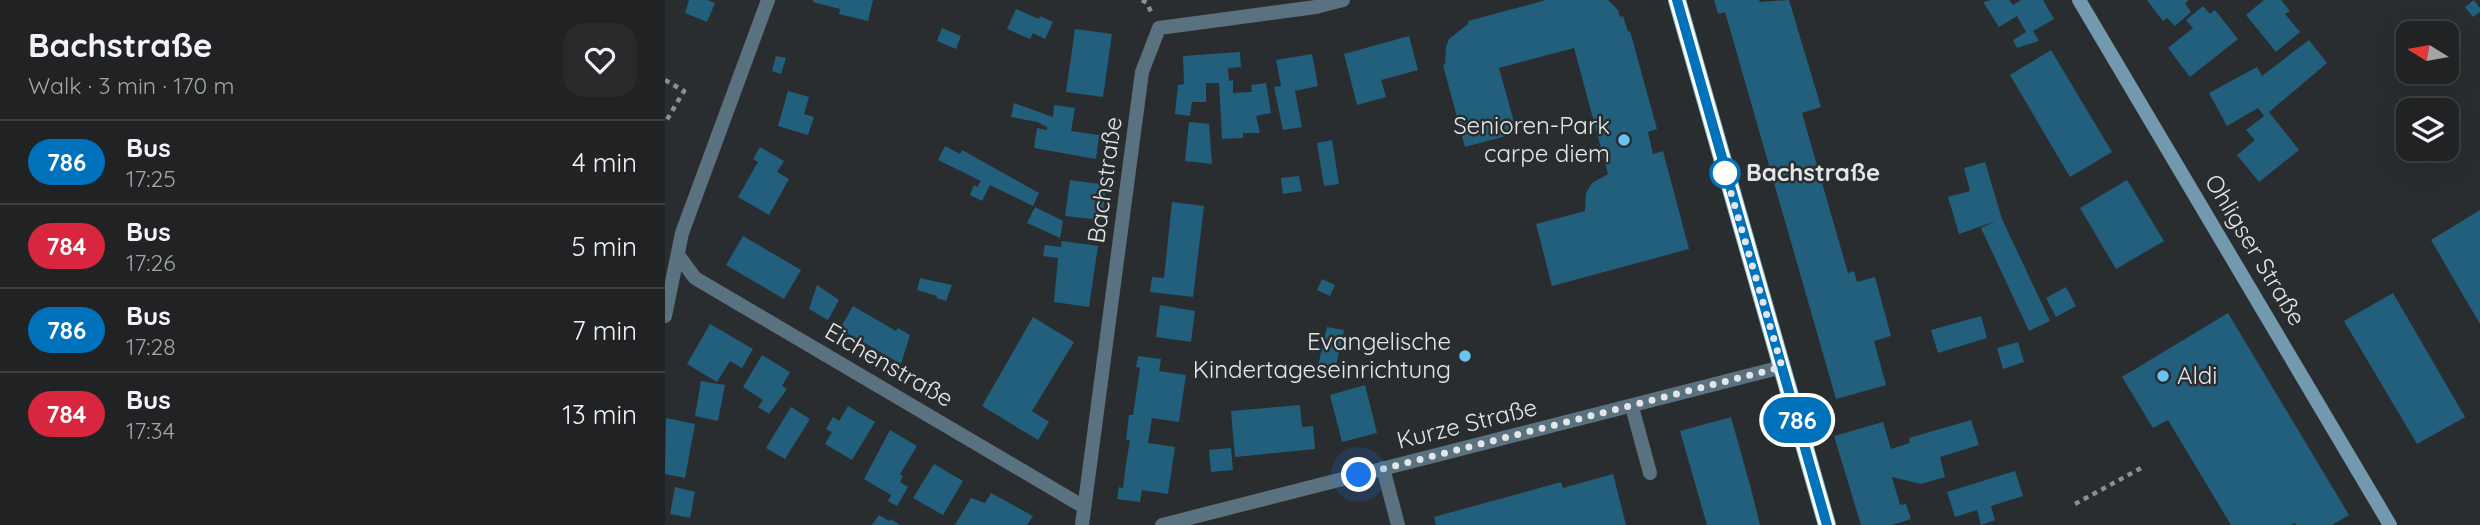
<!DOCTYPE html>
<meta charset="utf-8">
<style>
:root{--surface:#202223;--page:#282a2b;--text:#f1f3f6;--muted:#a2a4a6;--line:#3d3f41}
body{margin:0;font-family:Quicksand,sans-serif;background:var(--page);color:var(--text);height:100vh;display:flex;flex-direction:column;font-size:26px;white-space:nowrap}
*{box-sizing:border-box;margin:0}
p{font-size:23px;color:var(--muted)}
.icon{flex:none;width:38px;height:38px;fill:none;stroke:currentColor;stroke-width:2;stroke-linecap:round;stroke-linejoin:round}
.map{position:relative;flex:1;overflow:hidden}
.drawer{display:flex;flex-direction:column;background:var(--surface);width:665px}
.drawer>*{flex:none}
.badge{padding:0 14px;border-radius:23px;font-size:24px;line-height:46px}
.needle{width:46px;rotate:281deg}
.controls{position:absolute;left:1731px;top:21px;display:grid;gap:14px}
.controls a{display:grid;place-items:center;width:63px;height:63px;border-radius:14px;background:var(--surface);box-shadow:0 7px 28px #0002,0 0 0 2px var(--line);font-size:35px}
.you{position:absolute;width:35px;height:35px;margin:-18px;border:5px solid #fff;border-radius:50%;background:#1a73e8;box-shadow:0 0 0 10px #1a73e833}
.map>.badge{position:absolute;translate:-50% -50%;box-shadow:0 0 0 4px #fff}
.round{display:grid;place-items:center;flex:none;width:74px;height:74px;border-radius:21px;background:var(--page)}
.head{display:flex;align-items:center;justify-content:space-between;height:119px;padding:0 28px}
h1{font-size:33px;font-weight:700;line-height:52px}
ul{padding:0;list-style:none}
li{display:flex;align-items:center;gap:21px;height:84px;padding:0 28px;border-top:2px solid var(--line)}
li div{flex:1}
li b{display:block;font-size:26px}
li em{font-style:normal}
li .badge{min-width:77px;font-weight:700;text-align:center}
main{display:flex;flex:1;min-height:0}
.map>svg:first-child{display:block}
.building{fill:#215f7c}
.lines{fill:none;stroke-linecap:round;stroke-linejoin:round}
.path{stroke:#8c8e90;stroke-width:4.5;stroke-dasharray:5 5;stroke-linecap:butt}
.lane{stroke:#5a727f;stroke-width:14}
.street{stroke:#5a727f;stroke-width:14}
.secondary{stroke:#7299ad;stroke-width:14}
.primary{stroke:#84b6d1;stroke-width:18}
.line-casing{stroke:#fff;stroke-width:16}
.line{stroke:#0072bc;stroke-width:10}
.walk{stroke:#e3e5e6;stroke-width:7;stroke-dasharray:0 12.6}
.poi-dot{fill:#69c4f1;stroke:#2a2d2f;stroke-width:2.5}
.stop-dot{fill:#fff;stroke:#0072bc;stroke-width:3.5}
.labels{text-anchor:middle;stroke-width:5;stroke-linejoin:round;paint-order:stroke}
.poi-label{font-size:24px;fill:#e3e5e6;stroke:#2a2d2f;text-anchor:end}
.stop-label{font-size:24px;font-weight:bold;fill:#e3e5e6;stroke:#2a2d2f;text-anchor:start}
.street-label{font-size:24px;fill:#e3e5e6;stroke:#2a2d2f}
</style>
<main>
<section class="drawer">
<div class="head"><div><h1>Bachstraße</h1><p>Walk · 3 min · 170 m</p></div><a class="round"><svg class="icon" aria-label="heart" viewBox="0 0 24 24"><path d="M12 20l-8-8c-3-5 5-10 8-4 3-6 11-1 8 4z"/></svg></a></div>
<ul>
<li><span class="badge" style="background:#0072bc;color:#fff">786</span><div><b>Bus</b><p>17:25</p></div><em>4 min</em></li>
<li><span class="badge" style="background:#d7263d;color:#fff">784</span><div><b>Bus</b><p>17:26</p></div><em>5 min</em></li>
<li><span class="badge" style="background:#0072bc;color:#fff">786</span><div><b>Bus</b><p>17:28</p></div><em>7 min</em></li>
<li><span class="badge" style="background:#d7263d;color:#fff">784</span><div><b>Bus</b><p>17:34</p></div><em>13 min</em></li>
</ul>
</section>
<div class="map">
<svg width="1815" height="525" viewBox="0 0 1815 525">
<rect width="100%" height="100%" fill="#2a2d2f"/>
<path class="building" d="M24,0H42L50,3L42,22L20,13Z
M148,0H208L203,21L174,14L175,9L148,2Z
M881,0H943L953,10L955,17L958,16L963,32L965,31L992,129L983,132L988,154L998,151L1024,249L887,286L871,224L920,211L921,193L927,183L943,174L909,48L834,68L852,133L800,147L778,65L780,64L781,47L784,39L803,24V21Z
M1049,0H1094L1095,2L1124,0L1156,107L1137,113L1183,273L1189,271L1192,282L1210,277L1226,336L1209,341L1221,385L1171,399L1060,12L1053,14Z
M1326,0H1344L1348,5L1356,0H1378L1389,19L1368,31L1374,41L1352,48L1348,40L1361,32L1352,16L1334,27L1318,2Z
M1482,0H1524L1520,3L1526,12L1510,26L1502,18L1498,21Z
M1599,0H1616L1625,11L1620,14L1635,32L1611,52L1581,15Z
M1809,0L1815,8V12L1808,17L1800,7Z
M1538,6L1545,14L1550,10L1573,39L1525,77L1503,48L1528,28L1521,20Z
M351,9L374,19L375,16L388,22L380,39L368,33L365,39L342,29Z
M277,28L296,36L291,49L272,41Z
M410,29L447,34L438,97L401,92Z
M744,36L753,70L716,80L721,97L692,105L679,54Z
M1644,40L1662,63L1604,112L1634,150L1594,182L1572,155L1590,140L1581,130L1599,116L1593,108L1562,126L1544,93L1592,67L1597,76Z
M1386,50L1447,152L1405,177L1345,75Z
M575,52L576,67L563,68L564,81L568,80V93L587,92L586,85L601,83L606,113L591,116L595,133H578V138L557,139L554,83H541V102H527L525,116L510,114L513,85L519,84L518,56Z
M647,54L653,86L630,91L637,127L618,130L609,87L616,86L611,60Z
M111,56L121,58L116,74L107,71Z
M123,91L144,97L139,114L149,117L143,135L113,126Z
M349,103L388,117L389,105L410,108L406,131L434,135L431,159L369,148L372,128L382,130V127L372,122L346,117Z
M524,122L544,124L547,164L520,161Z
M667,140L674,184L659,186L652,143Z
M280,146L295,154L297,150L374,193L368,206L325,185L317,201L305,195L309,185L312,187L316,181L273,160Z
M95,147L119,161L112,172L124,179L104,215L73,197L93,162L88,159Z
M1320,162L1337,219L1385,321L1364,331L1316,228L1331,221L1294,234L1283,197L1305,191L1299,168Z
M634,176L637,191L618,194L616,178Z
M405,180L441,185L437,220L400,216Z
M1462,180L1499,241L1451,269L1415,208Z
M507,202L539,206L528,297L485,292L487,277L499,278Z
M370,207L398,221L395,238L362,223Z
M1815,210V324L1766,240Z
M78,236L136,270L119,299L61,265Z
M397,241L433,246L424,307L389,302L393,258L378,256L380,245L396,247Z
M255,278L287,285L281,301L271,298L272,296L252,290Z
M657,279L670,285L665,296L652,290Z
M152,285L174,300L163,320L144,309Z
M1401,287L1411,306L1391,317L1381,298Z
M1728,293L1800,417L1752,444L1679,321Z
M495,305L530,311L526,342L491,337Z
M188,306L231,331L233,328L245,335L236,364L175,329Z
M1563,313L1684,515L1667,525H1631L1630,523L1626,525H1566L1503,420L1488,428L1457,377Z
M1316,316L1322,338L1273,353L1266,330Z
M368,317L409,342L367,411L384,422L373,440L317,406Z
M45,324L88,349L77,368L65,361L52,382L22,364Z
M662,327L679,330L670,370L653,366Z
M1353,342L1359,362L1338,369L1332,348Z
M97,355L125,372L117,386L122,389L104,414L93,407L98,400L78,387Z
M473,356L496,359L494,371L521,375L514,422L487,418L483,443L510,447L503,494L477,490L475,502L452,499L454,487L458,488L461,464L465,440H461L464,415H468L475,368L471,367Z
M36,381L60,385L53,421L30,416Z
M700,385L712,433L677,442L665,395Z
M635,405L637,427L648,426L650,449L570,457L566,411Z
M183,406L210,422L187,460L160,444L167,432L161,429L168,417L174,421Z
M126,407L145,419L120,459L101,448Z
M1066,417L1086,489L1095,525H1042L1015,431Z
M1,418L30,424L20,478L0,474Z
M1306,420L1314,445L1275,457L1280,477L1256,484L1227,477L1235,505L1241,504L1246,519L1227,525H1196L1169,436L1218,422L1226,449L1245,443L1244,438Z
M225,430L252,446L235,474L238,476L235,482L243,487L232,506L223,501L226,495L199,479Z
M566,448L568,470L546,472L544,450Z
M269,464L298,481L278,515L248,498Z
M1350,471L1358,496L1326,506L1330,520L1316,525L1312,510L1290,517L1282,492Z
M948,474L961,525H771L769,517L896,482L898,488Z
M10,487L30,492L25,518L5,514Z
M326,493L368,516L362,525H290L306,498L320,503Z
M214,515L224,521L225,519L235,525H207Z"/>
<g class="lines">
<path class="path" d="M477,0L482,3L486,12
M0,80L19,91L0,123
M1410,504L1478,467"/>
<path class="lane" d="M967,407L985,473"/>
<path class="street" d="M13,255L30,278L419,507
M0,316L17,233L103,0
M718,468L733,525
M417,525L477,72L494,28L651,7L678,0
M497,525L1117,367"/>
<path class="secondary" d="M1414,0L1725,525"/>
<path class="primary" d="M1012,0L1162,525"/>
</g>
<g class="lines">
<defs>
<path id="line" d="M1012,0L1162,525"/>
</defs>
<use href="#line" class="line-casing"/>
<use href="#line" class="line"/>
<path class="walk" d="M694,475L1117,367L1059,169L1060,173"/>
</g>
<g class="poi-dot">
<circle cx="959" cy="140" r="7"/>
<circle cx="800" cy="356" r="7"/>
<circle cx="1498" cy="376" r="7"/>
</g>
<circle class="stop-dot" cx="1060" cy="173" r="14"/>
<g class="labels">
<g class="poi-label">
<text x="945" y="134">Senioren-Park<tspan x="945" dy="28">carpe diem</tspan></text>
<text x="786" y="350">Evangelische<tspan x="786" dy="28">Kindertageseinrichtung</tspan></text>
<text x="1512" y="384" text-anchor="start">Aldi</text>
</g>
<g class="stop-label">
<text x="1081" y="181">Bachstraße</text>
</g>
<g class="street-label">
<text transform="translate(440 180) rotate(-82)" y="8">Bachstraße</text>
<text transform="translate(1590 250) rotate(59)" y="8">Ohligser Straße</text>
<text transform="translate(224 365) rotate(30)" y="8">Eichenstraße</text>
<text transform="translate(802 424) rotate(-14)" y="8">Kurze Straße</text>
</g>
</g>
</svg>
<div class="controls">
<a><svg class="needle" viewBox="-14 -14 28 28"><path d="M0-13l5 13h-10z" fill="#e53935"/><path d="M0 13l5-13h-10z" fill="#a2a4a6"/></svg></a>
<a><svg class="icon" aria-label="layers" viewBox="0 0 24 24"><path d="M12 4l9 5-9 5-9-5zM3 14l9 5 9-5"/></svg></a>
</div>
<div class="you" style="left:694px;top:475px"></div>
<b class="badge" style="left:1132px;top:420px;background:#0072bc;color:#fff">786</b>
</div>
</main>
